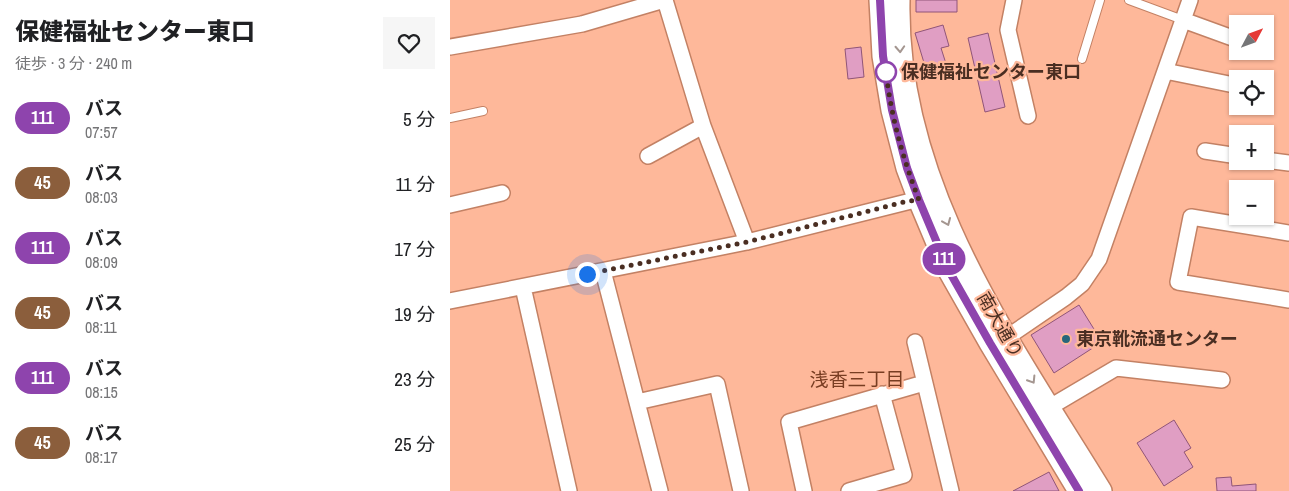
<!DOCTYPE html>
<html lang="ja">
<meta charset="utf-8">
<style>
:root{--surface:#fff;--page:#f6f6f6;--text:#202124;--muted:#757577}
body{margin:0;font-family:"Archivo Narrow","Noto Sans JP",sans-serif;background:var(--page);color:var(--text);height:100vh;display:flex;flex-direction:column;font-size:19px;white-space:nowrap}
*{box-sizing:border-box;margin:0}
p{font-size:16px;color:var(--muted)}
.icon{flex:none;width:28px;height:28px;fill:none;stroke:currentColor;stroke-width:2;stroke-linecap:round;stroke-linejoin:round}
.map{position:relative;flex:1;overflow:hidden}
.panel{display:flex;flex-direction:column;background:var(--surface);width:450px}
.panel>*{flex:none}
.badge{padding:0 10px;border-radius:16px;font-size:18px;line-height:32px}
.needle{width:32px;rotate:49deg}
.tools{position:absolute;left:779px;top:15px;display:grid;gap:10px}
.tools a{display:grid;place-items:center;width:45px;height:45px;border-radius:0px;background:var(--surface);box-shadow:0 1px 4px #0004;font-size:25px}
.you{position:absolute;width:25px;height:25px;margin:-12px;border:4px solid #fff;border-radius:50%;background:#1a73e8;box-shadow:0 0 0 8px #1a73e833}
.map>.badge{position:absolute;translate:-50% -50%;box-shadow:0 0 0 2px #fff}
.round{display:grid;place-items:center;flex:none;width:52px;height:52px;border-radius:0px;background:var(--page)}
.summary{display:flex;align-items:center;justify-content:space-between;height:85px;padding:0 15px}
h1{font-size:24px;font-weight:800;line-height:38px}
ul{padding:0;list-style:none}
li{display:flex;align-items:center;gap:15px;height:65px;padding:0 15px}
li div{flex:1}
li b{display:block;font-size:19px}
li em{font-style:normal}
li .badge{min-width:55px;font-weight:700;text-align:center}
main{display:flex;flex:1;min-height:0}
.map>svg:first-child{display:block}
.building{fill:#e09ec3;stroke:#905578}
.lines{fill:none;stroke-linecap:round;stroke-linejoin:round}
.lane-casing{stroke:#c38164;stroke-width:10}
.street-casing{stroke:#c38164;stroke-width:18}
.secondary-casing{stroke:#c38164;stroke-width:24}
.lane{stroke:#fff;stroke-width:8}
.street{stroke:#fff;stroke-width:15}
.secondary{stroke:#fff;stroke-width:21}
.oneway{stroke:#a49690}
.line-casing{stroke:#fff;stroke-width:11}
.line{stroke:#8e44ad;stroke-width:8}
.walk{stroke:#4a2e22;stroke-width:5;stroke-dasharray:0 9}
.stop-dot{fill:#fff;stroke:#8e44ad;stroke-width:2.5}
.poi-dot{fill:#27667b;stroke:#feb89a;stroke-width:2}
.labels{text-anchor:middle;stroke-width:4.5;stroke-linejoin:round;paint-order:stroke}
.stop-label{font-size:18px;font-weight:bold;fill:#4a2e22;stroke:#feb89a;text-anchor:start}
.street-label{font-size:18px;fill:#4a2e22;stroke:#feb89a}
.poi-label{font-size:18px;font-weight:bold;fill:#4a2e22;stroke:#feb89a;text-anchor:start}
.neighbourhood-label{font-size:19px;fill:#783d22;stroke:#feb89a}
</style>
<main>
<section class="panel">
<div class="summary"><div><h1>保健福祉センター東口</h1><p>徒歩 · 3 分 · 240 m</p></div><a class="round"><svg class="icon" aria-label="heart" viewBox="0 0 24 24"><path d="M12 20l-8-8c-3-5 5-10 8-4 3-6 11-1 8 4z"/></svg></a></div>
<ul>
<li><span class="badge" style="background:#8e44ad;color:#fff">111</span><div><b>バス</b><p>07:57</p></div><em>5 分</em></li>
<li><span class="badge" style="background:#8b5e3c;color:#fff">45</span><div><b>バス</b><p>08:03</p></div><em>11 分</em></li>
<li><span class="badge" style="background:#8e44ad;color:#fff">111</span><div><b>バス</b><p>08:09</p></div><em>17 分</em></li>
<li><span class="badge" style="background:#8b5e3c;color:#fff">45</span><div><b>バス</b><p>08:11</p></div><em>19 分</em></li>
<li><span class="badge" style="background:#8e44ad;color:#fff">111</span><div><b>バス</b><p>08:15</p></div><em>23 分</em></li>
<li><span class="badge" style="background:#8b5e3c;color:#fff">45</span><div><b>バス</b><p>08:17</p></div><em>25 分</em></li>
</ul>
</section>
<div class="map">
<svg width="839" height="491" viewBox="0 0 839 491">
<rect width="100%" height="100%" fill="#feb89a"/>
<path class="building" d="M466,0H507V12H466Z
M493,25L499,46L491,48L498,70L478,76L465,33Z
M538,33L555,107L535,112L518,38Z
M411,47L414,77L398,79L395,49Z
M629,305L652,342L604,373L581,335Z
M724,420L741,448L734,452L743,467L714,486L687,443Z
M599,472L609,491H563Z
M781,477L782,486L806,484V491H767L766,478Z"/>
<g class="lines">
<defs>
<path id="lane" d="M679,0L733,20
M632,59L650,0
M0,118L33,111"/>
<path id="street" d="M215,0L253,126L297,242
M564,0L558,30L578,116
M733,20L788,40
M0,47L132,24L214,0
M715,71L784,85
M755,151L788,156
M198,156L253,126
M815,160L839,163
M0,205L52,193
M839,233L741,217L728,282L839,300
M153,271L210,491
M73,287L119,491
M0,301L297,242L477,197
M548,340L556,338L616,297L632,284L649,259L740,0
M465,342L501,491
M187,402L267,384L291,491
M600,407L666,368L772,380
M354,491L339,422L474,383
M399,491L454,475L432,394"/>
<path id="secondary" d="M430,0L433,56L442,110L457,168L469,200L498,269L540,343L629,491
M449,0C445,185 559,341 651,491"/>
</defs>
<use href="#lane" class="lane-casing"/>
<use href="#street" class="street-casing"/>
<use href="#secondary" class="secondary-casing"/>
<use href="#lane" class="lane"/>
<use href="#street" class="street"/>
<use href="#secondary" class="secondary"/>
</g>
<defs><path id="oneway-chevron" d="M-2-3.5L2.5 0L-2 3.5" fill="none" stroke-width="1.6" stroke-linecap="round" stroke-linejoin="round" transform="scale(1.25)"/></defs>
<g class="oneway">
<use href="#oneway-chevron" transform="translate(450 49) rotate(87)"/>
<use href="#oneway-chevron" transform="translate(497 222) rotate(67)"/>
<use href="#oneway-chevron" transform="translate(582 380) rotate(58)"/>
</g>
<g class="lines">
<defs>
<path id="line" d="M430,0L433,56L442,110L457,168L469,200L498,269L540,343L629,491"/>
</defs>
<use href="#line" class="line-casing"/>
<use href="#line" class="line"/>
<path class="walk" d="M137,274L297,242L458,201L469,200C453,159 441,116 436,72"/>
</g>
<circle class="stop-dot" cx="436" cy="72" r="10"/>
<circle class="poi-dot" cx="616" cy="339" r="5"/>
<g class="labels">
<g class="stop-label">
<text x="451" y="78">保健福祉センター東口</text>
</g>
<g class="street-label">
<text transform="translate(550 325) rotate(60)" y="6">南大通り</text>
</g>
<g class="poi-label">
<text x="626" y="345">東京靴流通センター</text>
</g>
<g class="neighbourhood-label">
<text x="407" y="386">浅香三丁目</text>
</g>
</g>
</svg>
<div class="tools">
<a><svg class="needle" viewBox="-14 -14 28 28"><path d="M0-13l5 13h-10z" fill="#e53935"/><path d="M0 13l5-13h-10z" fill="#757577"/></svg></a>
<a><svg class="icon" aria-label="locate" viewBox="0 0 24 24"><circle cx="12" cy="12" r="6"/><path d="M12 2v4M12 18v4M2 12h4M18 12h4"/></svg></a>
<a>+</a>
<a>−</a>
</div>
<div class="you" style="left:137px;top:274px"></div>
<b class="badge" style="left:494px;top:259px;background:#8e44ad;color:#fff">111</b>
</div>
</main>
